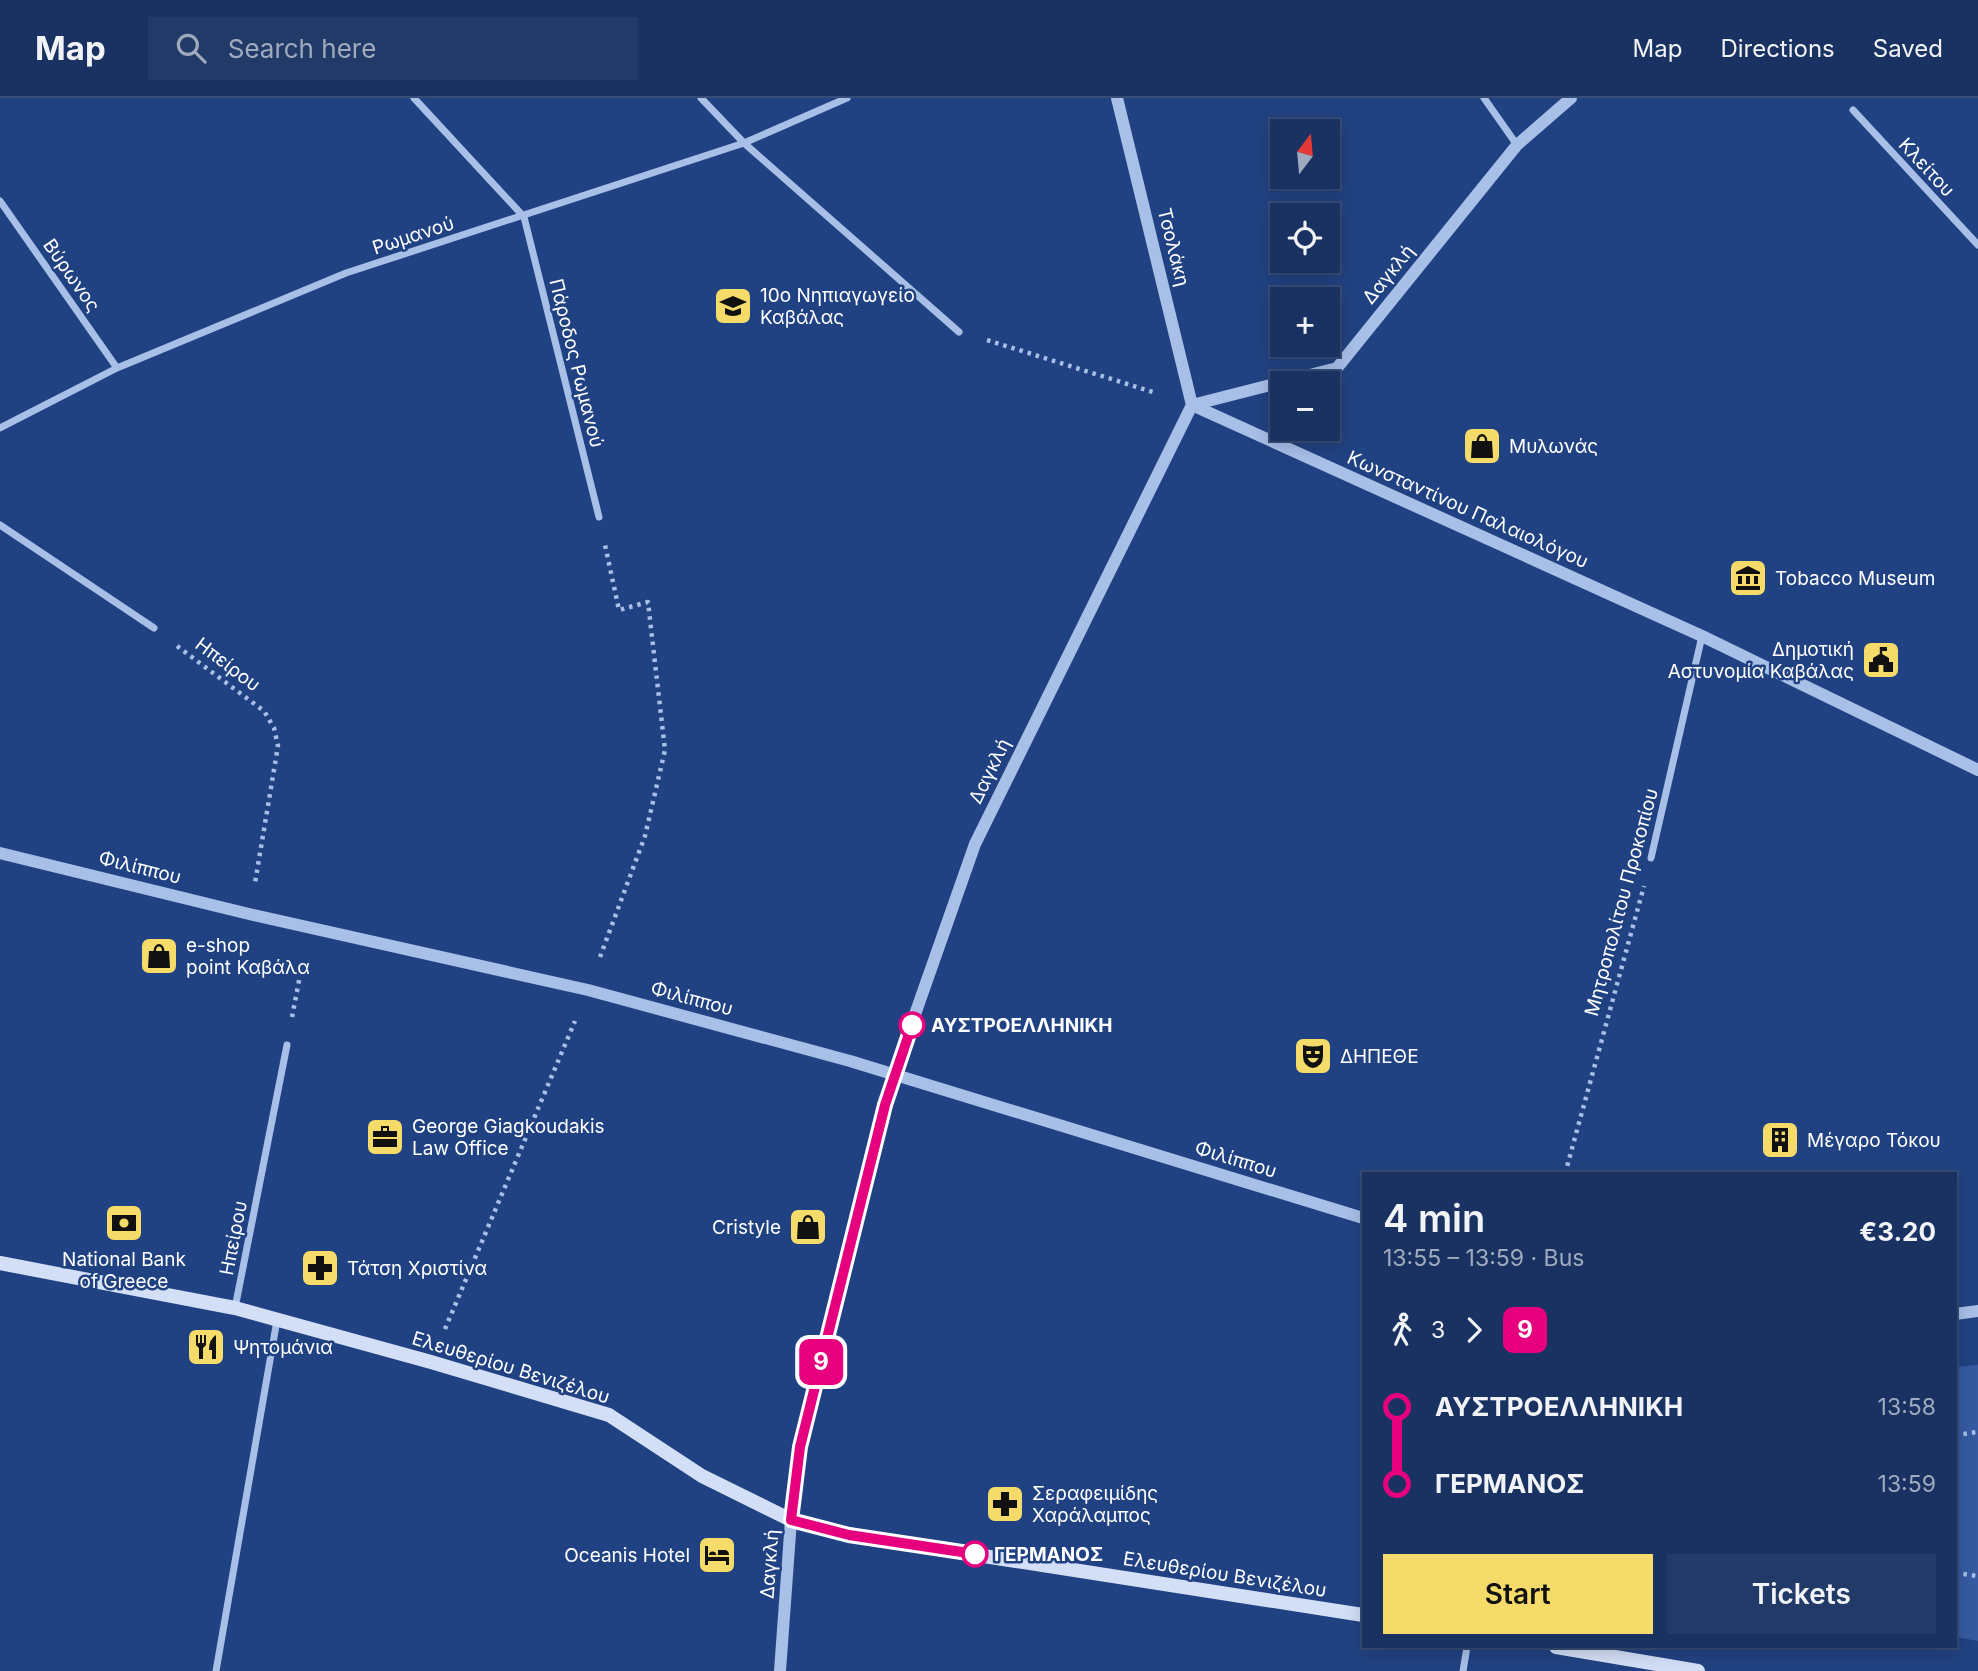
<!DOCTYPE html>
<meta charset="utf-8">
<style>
:root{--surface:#193262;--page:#223a68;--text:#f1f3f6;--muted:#9faabe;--line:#374d77;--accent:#f5db69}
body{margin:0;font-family:Inter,sans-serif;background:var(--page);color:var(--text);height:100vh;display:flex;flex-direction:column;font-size:26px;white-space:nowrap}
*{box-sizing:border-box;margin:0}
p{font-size:23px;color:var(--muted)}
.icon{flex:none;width:38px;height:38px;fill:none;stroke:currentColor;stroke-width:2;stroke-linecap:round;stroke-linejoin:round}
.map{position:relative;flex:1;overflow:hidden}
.side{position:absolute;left:1362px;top:1074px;width:595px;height:476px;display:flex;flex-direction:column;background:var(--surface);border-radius:0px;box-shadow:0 4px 18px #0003,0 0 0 2px var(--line)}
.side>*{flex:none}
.badge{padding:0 14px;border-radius:10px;font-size:24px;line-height:46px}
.needle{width:46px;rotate:16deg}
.fabs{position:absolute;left:1270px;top:21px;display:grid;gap:14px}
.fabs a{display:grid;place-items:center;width:70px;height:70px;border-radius:0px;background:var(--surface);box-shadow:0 4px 18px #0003,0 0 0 2px var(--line);font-size:35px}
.map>.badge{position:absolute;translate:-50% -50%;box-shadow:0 0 0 4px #fff}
.legs{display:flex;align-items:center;gap:10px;height:77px;padding:0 21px;font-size:23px}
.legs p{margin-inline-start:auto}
.head{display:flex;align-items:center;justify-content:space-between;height:119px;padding:0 21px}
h1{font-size:38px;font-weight:600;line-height:52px}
.button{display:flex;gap:14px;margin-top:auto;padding:14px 21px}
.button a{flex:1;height:80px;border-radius:0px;background:var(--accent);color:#111;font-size:28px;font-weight:600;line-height:80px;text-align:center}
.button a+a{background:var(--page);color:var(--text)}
ul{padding:0 21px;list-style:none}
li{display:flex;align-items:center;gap:24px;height:77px;font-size:26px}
li i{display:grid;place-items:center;width:10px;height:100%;margin:0 9px;background:currentColor}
li i::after{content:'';width:18px;height:18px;margin:-9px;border:5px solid;border-radius:50%;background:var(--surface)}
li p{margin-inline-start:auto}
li:first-child i{background:linear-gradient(#0000 50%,currentColor 0)}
li:last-child i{background:linear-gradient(currentColor 50%,#0000 0)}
header{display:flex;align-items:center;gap:42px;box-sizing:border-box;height:98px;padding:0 35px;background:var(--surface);border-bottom:2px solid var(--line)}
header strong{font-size:33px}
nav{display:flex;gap:38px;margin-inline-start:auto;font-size:24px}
.search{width:490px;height:63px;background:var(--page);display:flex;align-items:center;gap:18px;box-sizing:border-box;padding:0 24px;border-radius:0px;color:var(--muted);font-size:26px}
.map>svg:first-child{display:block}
.green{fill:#355aa0}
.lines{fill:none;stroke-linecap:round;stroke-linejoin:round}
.path{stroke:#a8bfe8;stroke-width:4.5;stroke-dasharray:3.5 5;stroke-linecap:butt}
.minor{stroke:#a8bfe8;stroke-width:7}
.tertiary{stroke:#a8bfe8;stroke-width:12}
.secondary{stroke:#d3dff7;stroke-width:14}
.line-1-casing{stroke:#fff;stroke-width:16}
.line-1{stroke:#e6007e;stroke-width:10}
.stop-1-dot{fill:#fff;stroke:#e6007e;stroke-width:3.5}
.labels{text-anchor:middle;stroke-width:5;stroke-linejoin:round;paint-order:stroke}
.street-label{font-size:19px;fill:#fff;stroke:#214282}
.poi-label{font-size:19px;fill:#fff;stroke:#214282;text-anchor:start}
.stop-label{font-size:19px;font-weight:bold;fill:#fff;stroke:#214282;text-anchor:start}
</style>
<header>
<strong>Map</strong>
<div class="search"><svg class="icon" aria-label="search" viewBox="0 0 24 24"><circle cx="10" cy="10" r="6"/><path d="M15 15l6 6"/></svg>Search here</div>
<nav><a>Map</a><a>Directions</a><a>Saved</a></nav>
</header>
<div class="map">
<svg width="1978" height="1573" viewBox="0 0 1978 1573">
<rect width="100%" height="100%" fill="#214282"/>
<path class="green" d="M1978,1267V1543L1955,1539V1269Z"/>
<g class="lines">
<path class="path" d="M987,242L1156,295
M177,548L264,613L274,630L278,648L255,785
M600,859L645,738L665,652L648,504L619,512L605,447
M292,919L303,862
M1565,1076L1644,788
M445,1231L575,923
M1955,1337L1978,1334
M1955,1475L1978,1478"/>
<path class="minor" d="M414,0L524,119L599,419
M701,0L744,45L959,234
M1484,0L1517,47
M1853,12L1978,147
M0,103L117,270
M0,330L117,270L346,175L744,45L847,0
M0,427L154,530
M1651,760L1702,538
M235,1210L287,947
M216,1573L277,1222
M1463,1573L1467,1549"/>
<path class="tertiary" d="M1117,0L1192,307
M1192,307L1702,538L1978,672
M0,755L249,816L588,892L850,963L1363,1120
M1955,1216L1978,1213
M780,1573L791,1422L800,1349L894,976L975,746L1192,307L1337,270L1517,47L1571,0"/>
<path class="secondary" d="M0,1165L235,1210L431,1264L609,1317L702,1378L791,1422L849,1437L1363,1517
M1556,1549L1698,1573"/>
</g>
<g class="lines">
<defs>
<path id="line-1" d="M912,927L885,1007L800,1349L791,1422L849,1437L975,1456"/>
</defs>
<use href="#line-1" class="line-1-casing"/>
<use href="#line-1" class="line-1"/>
</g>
<defs>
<symbol id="school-square" viewBox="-11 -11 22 22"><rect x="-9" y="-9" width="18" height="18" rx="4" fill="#f5db69" stroke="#214282"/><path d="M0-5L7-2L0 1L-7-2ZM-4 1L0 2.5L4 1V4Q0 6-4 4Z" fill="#111"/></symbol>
<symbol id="shop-square" viewBox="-11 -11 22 22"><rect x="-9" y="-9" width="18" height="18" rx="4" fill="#f5db69" stroke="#214282"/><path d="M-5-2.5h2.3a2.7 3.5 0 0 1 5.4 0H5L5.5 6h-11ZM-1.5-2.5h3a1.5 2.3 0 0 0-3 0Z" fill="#111"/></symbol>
<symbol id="museum-square" viewBox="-11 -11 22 22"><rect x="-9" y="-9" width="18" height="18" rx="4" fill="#f5db69" stroke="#214282"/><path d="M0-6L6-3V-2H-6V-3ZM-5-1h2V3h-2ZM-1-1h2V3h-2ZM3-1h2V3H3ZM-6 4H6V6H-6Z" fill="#111"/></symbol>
<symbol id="civic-square" viewBox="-11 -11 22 22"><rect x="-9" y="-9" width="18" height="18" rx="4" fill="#f5db69" stroke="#214282"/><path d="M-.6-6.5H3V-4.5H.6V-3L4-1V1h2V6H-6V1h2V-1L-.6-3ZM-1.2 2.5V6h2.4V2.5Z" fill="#111"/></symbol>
<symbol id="theatre-square" viewBox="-11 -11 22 22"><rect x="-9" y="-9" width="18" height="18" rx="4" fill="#f5db69" stroke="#214282"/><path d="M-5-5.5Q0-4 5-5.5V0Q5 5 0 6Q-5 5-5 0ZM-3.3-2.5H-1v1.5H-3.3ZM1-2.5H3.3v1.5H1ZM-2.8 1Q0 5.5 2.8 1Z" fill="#111"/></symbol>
<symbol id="office-square" viewBox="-11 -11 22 22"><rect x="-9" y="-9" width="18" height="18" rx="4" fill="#f5db69" stroke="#214282"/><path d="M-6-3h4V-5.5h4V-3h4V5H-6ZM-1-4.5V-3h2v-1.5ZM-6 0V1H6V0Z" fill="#111"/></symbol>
<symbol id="building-square" viewBox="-11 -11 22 22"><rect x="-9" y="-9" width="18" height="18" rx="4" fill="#f5db69" stroke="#214282"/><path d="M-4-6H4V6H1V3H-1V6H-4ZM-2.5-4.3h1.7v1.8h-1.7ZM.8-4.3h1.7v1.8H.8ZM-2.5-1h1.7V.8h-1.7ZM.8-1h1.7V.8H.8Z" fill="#111"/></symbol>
<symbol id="bank-square" viewBox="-11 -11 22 22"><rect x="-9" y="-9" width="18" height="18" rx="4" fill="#f5db69" stroke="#214282"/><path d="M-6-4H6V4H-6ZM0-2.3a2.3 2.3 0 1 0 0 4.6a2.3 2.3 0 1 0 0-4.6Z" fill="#111"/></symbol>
<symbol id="pharmacy-square" viewBox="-11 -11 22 22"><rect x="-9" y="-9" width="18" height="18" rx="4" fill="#f5db69" stroke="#214282"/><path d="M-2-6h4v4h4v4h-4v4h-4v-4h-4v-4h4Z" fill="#111"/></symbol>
<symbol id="restaurant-square" viewBox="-11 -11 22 22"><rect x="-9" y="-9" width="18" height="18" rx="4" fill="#f5db69" stroke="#214282"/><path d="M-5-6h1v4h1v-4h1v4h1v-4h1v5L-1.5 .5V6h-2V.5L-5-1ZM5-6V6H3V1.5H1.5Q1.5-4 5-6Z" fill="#111"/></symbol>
<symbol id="hotel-square" viewBox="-11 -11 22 22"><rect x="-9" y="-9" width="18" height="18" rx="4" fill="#f5db69" stroke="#214282"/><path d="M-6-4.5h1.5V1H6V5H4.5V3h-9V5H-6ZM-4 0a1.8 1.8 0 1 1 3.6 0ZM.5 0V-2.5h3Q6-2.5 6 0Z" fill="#111"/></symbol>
</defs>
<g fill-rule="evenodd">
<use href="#school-square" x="711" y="186" width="44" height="44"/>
<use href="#shop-square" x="1460" y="326" width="44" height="44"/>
<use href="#museum-square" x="1726" y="458" width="44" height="44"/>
<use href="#civic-square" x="1859" y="540" width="44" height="44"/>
<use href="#shop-square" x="137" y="836" width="44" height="44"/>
<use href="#theatre-square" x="1291" y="936" width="44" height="44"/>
<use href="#office-square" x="363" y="1017" width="44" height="44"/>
<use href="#building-square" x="1758" y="1020" width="44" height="44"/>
<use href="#bank-square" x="102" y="1103" width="44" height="44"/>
<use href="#shop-square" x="786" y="1107" width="44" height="44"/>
<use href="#pharmacy-square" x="298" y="1148" width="44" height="44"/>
<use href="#restaurant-square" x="184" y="1227" width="44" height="44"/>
<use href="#pharmacy-square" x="983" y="1384" width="44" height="44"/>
<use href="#hotel-square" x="695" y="1435" width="44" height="44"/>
</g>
<g class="stop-1-dot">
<circle cx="912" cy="927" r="12"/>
<circle cx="975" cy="1456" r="12"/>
</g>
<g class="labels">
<g class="street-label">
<text transform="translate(1927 69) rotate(47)" y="7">Κλείτου</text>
<text transform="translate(413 137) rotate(-18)" y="7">Ρωμανού</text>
<text transform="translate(1174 149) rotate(76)" y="7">Τσολάκη</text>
<text transform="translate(1388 176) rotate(-51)" y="7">Δαγκλή</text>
<text transform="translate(72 177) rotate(55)" y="7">Βύρωνος</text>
<text transform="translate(577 265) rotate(76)" y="7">Πάροδος Ρωμανού</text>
<text transform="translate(1468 411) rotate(24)" y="7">Κωνσταντίνου Παλαιολόγου</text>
<text transform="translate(228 566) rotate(37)" y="7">Ηπείρου</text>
<text transform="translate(989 673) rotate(-64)" y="7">Δαγκλή</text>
<text transform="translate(140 769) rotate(14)" y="7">Φιλίππου</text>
<text transform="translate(1621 804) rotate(-75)" y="7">Μητροπολίτου Προκοπίου</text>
<text transform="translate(692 900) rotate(15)" y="7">Φιλίππου</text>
<text transform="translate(1236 1061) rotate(17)" y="7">Φιλίππου</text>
<text transform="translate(233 1140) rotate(-79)" y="7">Ηπείρου</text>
<text transform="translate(511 1269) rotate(17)" y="7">Ελευθερίου Βενιζέλου</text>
<text transform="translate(769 1466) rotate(-86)" y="7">Δαγκλή</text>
<text transform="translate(1225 1476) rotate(9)" y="7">Ελευθερίου Βενιζέλου</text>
</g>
<g class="poi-label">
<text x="760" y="204">10ο Νηπιαγωγείο<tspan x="760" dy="22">Καβάλας</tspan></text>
<text x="1509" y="355">Μυλωνάς</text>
<text x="1775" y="487">Τοbacco Μuseum</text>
<text x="1854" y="558" text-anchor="end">Δημοτική<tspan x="1854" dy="22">Αστυνομία Καβάλας</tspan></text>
<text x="186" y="854">e-shop<tspan x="186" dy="22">point Καβάλα</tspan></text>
<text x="1340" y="965">ΔΗΠΕΘΕ</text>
<text x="412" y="1035">George Giagkoudakis<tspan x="412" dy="22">Law Office</tspan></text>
<text x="1807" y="1049">Μέγαρο Τόκου</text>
<text x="781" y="1136" text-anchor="end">Cristyle</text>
<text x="124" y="1168" text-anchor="middle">National Bank<tspan x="124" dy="22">of Greece</tspan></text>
<text x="347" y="1177">Τάτση Χριστίνα</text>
<text x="233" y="1256">Ψητομάνια</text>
<text x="1032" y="1402">Σεραφειμίδης<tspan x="1032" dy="22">Χαράλαμπος</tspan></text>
<text x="690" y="1464" text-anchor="end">Oceanis Hotel</text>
</g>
<g class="stop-label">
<text x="931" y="934">ΑΥΣΤΡΟΕΛΛΗΝΙΚΗ</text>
<text x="994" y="1463">ΓΕΡΜΑΝΟΣ</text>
</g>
</g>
</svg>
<div class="fabs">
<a><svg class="needle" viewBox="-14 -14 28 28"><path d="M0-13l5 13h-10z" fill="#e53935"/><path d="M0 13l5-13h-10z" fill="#9faabe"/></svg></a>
<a><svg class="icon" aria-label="locate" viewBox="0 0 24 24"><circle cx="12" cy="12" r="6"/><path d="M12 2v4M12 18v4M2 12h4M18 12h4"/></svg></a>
<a>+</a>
<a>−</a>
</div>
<b class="badge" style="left:821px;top:1264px;background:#e6007e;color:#fff">9</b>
<section class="side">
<div class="head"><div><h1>4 min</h1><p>13:55 – 13:59 · Bus</p></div><b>€3.20</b></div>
<div class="legs"><svg class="icon" aria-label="walk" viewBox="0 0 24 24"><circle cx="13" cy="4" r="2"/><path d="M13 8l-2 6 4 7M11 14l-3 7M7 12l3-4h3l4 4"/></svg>3<svg class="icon" aria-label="forward" viewBox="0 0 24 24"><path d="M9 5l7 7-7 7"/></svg><b class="badge" style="background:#e6007e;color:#fff">9</b></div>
<ul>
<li><i style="color:#e6007e"></i><b>ΑΥΣΤΡΟΕΛΛΗΝΙΚΗ</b><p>13:58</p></li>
<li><i style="color:#e6007e"></i><b>ΓΕΡΜΑΝΟΣ</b><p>13:59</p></li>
</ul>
<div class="button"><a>Start</a><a>Tickets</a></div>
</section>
</div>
